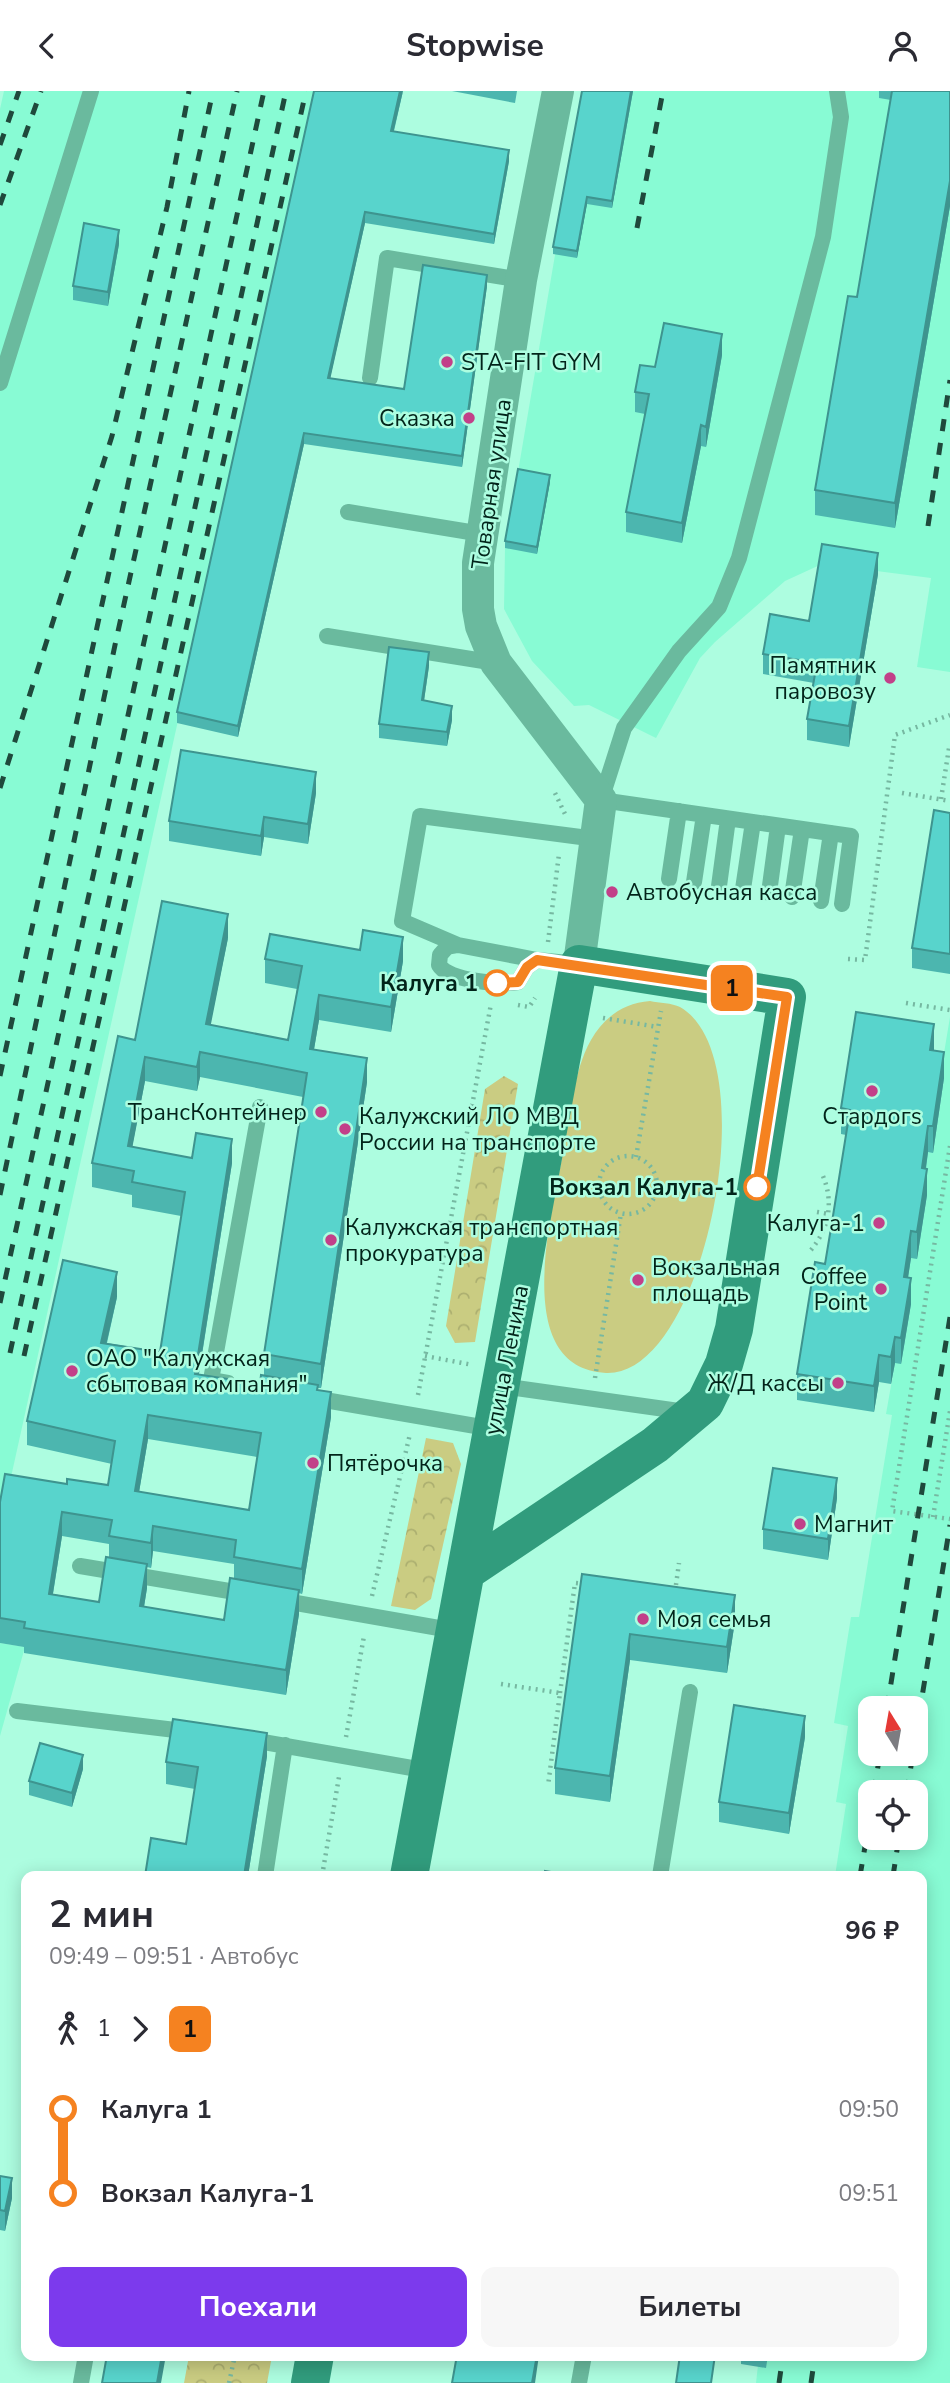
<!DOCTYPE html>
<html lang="ru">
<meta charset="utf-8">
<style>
:root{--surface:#fff;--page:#f7f7f7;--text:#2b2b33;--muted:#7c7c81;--accent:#7c3aed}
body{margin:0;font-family:"Nunito Sans",sans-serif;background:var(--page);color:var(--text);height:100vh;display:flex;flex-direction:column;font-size:26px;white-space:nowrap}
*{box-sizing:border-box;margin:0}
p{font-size:23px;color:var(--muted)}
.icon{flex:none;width:38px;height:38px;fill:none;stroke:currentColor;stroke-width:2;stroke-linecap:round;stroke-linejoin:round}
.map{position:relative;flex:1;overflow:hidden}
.panel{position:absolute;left:21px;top:1780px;width:906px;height:490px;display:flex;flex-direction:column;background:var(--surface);border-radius:14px;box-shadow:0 4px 18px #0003}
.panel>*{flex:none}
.badge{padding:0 14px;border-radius:10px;font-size:24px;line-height:46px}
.needle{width:46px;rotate:349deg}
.controls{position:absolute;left:858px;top:1605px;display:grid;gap:14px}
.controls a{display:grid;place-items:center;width:70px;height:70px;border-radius:14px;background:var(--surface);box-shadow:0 4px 18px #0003;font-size:35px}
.map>.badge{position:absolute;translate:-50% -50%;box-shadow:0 0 0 4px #fff}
.legs{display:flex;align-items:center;gap:10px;height:77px;padding:0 28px;font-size:23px}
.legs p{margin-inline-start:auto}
.head{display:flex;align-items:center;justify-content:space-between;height:119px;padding:0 28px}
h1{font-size:38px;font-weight:700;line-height:52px}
.primary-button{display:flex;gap:14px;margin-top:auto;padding:14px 28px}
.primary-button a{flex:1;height:80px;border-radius:14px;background:var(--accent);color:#fff;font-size:28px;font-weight:700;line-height:80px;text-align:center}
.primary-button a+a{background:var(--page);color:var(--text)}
ul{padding:0 28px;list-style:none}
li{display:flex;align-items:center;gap:24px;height:84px;font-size:26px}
li i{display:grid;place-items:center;width:10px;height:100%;margin:0 9px;background:currentColor}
li i::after{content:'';width:18px;height:18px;margin:-9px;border:5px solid;border-radius:50%;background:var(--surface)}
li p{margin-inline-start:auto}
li:first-child i{background:linear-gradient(#0000 50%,currentColor 0)}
li:last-child i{background:linear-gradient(currentColor 50%,#0000 0)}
header{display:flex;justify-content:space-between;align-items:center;height:91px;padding:0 28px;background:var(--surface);font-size:32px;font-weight:700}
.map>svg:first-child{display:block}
.built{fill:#88fbd4;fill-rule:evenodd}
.forest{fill:url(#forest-crowns)}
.park{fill:#cacc82}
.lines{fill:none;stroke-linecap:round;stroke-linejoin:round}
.path{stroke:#76b8a1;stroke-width:4.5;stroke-dasharray:2 5;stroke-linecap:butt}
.service{stroke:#6aba9e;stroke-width:16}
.minor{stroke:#6aba9e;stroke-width:32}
.secondary{stroke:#319c7d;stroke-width:38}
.rail{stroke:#1f493c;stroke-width:5;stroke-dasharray:12 12;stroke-linecap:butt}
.wall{fill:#4cb6af;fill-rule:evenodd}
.shaded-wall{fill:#3e948f}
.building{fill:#58d4cc;stroke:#3e948f;stroke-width:2;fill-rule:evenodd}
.line-1-casing{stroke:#fff;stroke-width:16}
.line-1{stroke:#f58220;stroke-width:10}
.poi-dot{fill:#c24089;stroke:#adfde0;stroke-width:2.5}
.stop-1-dot{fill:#fff;stroke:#f58220;stroke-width:3.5}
.labels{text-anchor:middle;stroke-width:5;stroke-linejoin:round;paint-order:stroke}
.poi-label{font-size:23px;fill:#02241a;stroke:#adfde0;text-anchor:start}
.street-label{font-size:23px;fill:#02241a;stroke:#adfde0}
.stop-label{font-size:23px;font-weight:bold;fill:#02241a;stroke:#adfde0;text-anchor:end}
</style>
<header><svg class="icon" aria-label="back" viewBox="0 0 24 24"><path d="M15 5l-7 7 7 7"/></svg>Stopwise<svg class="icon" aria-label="person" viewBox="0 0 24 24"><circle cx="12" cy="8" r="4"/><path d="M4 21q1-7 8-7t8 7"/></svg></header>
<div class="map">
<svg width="950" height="2292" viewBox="0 0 950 2292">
<defs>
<pattern id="forest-crowns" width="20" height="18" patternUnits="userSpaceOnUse" patternTransform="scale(1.75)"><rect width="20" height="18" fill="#cacc82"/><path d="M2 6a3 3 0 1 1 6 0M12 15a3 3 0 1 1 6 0" fill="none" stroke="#acaf70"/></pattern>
</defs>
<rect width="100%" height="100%" fill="#adfde0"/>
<path class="built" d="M4,0H317L0,1436V18Z
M583,0H950V581L917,576L931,487L822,473L785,490L715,551L700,567L656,647L589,614L574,615L532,570L504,518L505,457Z
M950,926V2292H756L759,2265L922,2264V1785H835L846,1713L836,1711L848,1635L834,1632L851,1526H859L892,1324L886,1323L895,1272H901L911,1214L904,1212L911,1167H917L927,1105L922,1103L928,1061H933L944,988L940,986ZM870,1617H915V1662H870ZM870,1701H915V1746H870Z
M0,1552L25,1556L0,1645Z"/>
<path class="forest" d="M504,985L518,993L475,1251L455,1252L446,1235L485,998Z
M426,1347L453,1352L461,1373L431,1508L415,1519L391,1515Z
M189,2265V2264L272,2265L267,2292H184Z"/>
<path class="park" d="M650,910C659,912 672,912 680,916C768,966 705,1286 606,1282C510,1277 552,1123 562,1067C569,1032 573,980 591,949C604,926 624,912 650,910Z"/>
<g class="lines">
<path class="path" d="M555,702L565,723
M902,702L950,710
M941,708L949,657
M548,851L559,763
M848,868L865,869L895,644L950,624
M906,912L950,919
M518,914L529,916L535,907
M603,927L658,936
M950,1055L892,1420L950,1428
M599 1094a29 29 0 1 1 58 0a29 29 0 1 1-58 0Z
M636,1066L661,920
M657,1096L718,1106
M817,1121L829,1123
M811,1159C829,1137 834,1112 823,1085
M425,1265L473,1274
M595,1287L621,1122
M418,1304L491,913
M933,1426L950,1320
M675,1501L679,1472
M372,1505L410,1343
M501,1593L560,1602L548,1695
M560,1602L575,1492L585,1493
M346,1646L364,1545
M322,1785L339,1686
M229,2292L235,2264"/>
<path class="service" d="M837,0L841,26L823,146L739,467L719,516L679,560L624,637L601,709L851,745L842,813
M370,287L387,167L521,189
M0,292L91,0
M348,421L482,443
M327,545L496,572
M669,788L679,720
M694,791L704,724
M719,795L728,728
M743,798L753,731
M769,802L778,735
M792,806L802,738
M821,810L831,742
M458,854L402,830L420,725L596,748
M537,869L527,876L518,891C501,894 448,890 439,874L440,864L447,856L458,854L537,869L579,873
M228,1292L211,1289L260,1016
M502,1295L686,1321
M313,1307L493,1338
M80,1475L247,1503
M279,1509L456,1540
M17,1620L192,1641
M246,1648L429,1680
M265,1785L285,1654
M660,1785L690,1601
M81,2292L86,2264
M579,2292L584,2264"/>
<path class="minor" d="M558,0L521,189L478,472V518L481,535L496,572L601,709L579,873"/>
<path class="secondary" d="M409,1785L579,873L787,906L734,1238L724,1273L705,1312L655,1354L467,1480
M310,2292L315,2264"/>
<path class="rail" d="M0,54L19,0
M0,114L41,0
M637,137L663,0
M928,435L950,289
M0,697L112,345L167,116L189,0
M0,985L213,0
M0,1104L115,554L237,0
M0,1212L264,0
M10,1262L286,0
M24,1265L306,0
M887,1617L950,1226
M915,1649L950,1434
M874,1701L880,1662
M907,1701L913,1662
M860,1785L870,1726
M893,1785L899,1746
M779,2292L783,2264
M811,2292L815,2264"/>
</g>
<path class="wall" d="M403,0L394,40L509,70L494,153L365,132L330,287L404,298L487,195L462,376L304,353L238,646L177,632V621Z
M452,0H517L515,12Z
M582,0H633L612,117L587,113L577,167L553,163V156Z
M879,0H950V115L895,437L815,424V399L857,206L891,9L879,7Z
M119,153L108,215L73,209V195Z
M722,264L706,356L701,355L682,452L626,441V421L645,323L635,321V301L655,276Z
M550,391L537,463L505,457V450Z
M878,483L849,656L807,649V628L814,592L763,583V563Z
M429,575L424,610L452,629L447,655L379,647V633Z
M316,702L308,753L264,746L261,765L169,750V730Z
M950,722V883L912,877V857Z
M228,847L210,934L288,949L297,898L265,892V868L403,870L391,941L319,929L314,958L367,991L321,1297H318V1299L331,1326L302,1503L299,1502V1523L286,1604L24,1562V1556L0,1552V1411L67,1393L108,1394L112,1373L27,1354V1330L117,1206L107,1252L160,1261L181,1125L132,1116V1104L92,1096V1072L135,949ZM200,986L303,1006L264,1263V1284L260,1293L199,1283L232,1072L192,1067L132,1056L145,990L197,1000ZM148,1348L257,1366L249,1419L139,1401ZM62,1445L109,1453V1466L99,1511L53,1503ZM153,1460L234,1473V1488L224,1529L144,1516L147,1497V1476L151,1477Z
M934,959L944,987L933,1062L928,1061L926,1078L927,1104L917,1168L911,1167L908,1187L911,1213L901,1273L895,1272L891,1293L879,1291L874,1321L797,1309V1283L825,1173L846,1044L841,1043V1017Z
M837,1407L828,1469L763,1458V1438Z
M582,1483L735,1530L727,1582L630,1569L610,1711L555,1703V1677Z
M805,1646L789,1743L719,1731V1711Z
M267,1665L248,1785H145L186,1753L195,1698L166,1693V1671Z
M83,1678L72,1716L29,1704V1690Z
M0,2085L12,2107L5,2140L0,2139Z
M741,2264H768L766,2277L741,2273Z"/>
<path class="shaded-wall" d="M400,0H403L391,51V40Z
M631,0H633L612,117V110Z
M509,59V70L494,153V143Z
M950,90V115L895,437V412Z
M587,106V113L577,167V160Z
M365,121V132L328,298V287Z
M119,139V153L108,215V201Z
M487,184V195L462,376V365Z
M722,243V264L706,356V336Z
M701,334V355L682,452V432Z
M304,342V353L238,646V635Z
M550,384V391L537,463V456Z
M878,462V483L849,656V635Z
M429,561V575L422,623V609Z
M452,615V629L447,655V641Z
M316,681V702L308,753V733Z
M264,726V746L261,765V745Z
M228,823V847L206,958V933Z
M403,846V870L391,941V916Z
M319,904V929L310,982V958Z
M934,933V959L930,985V959Z
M200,961V986L197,1000V976Z
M944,961V987L933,1062V1035Z
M145,966V990L128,1079V1055Z
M367,967V991L321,1297V1273Z
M928,1035V1061L922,1103V1077Z
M232,1048V1072L195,1307V1283Z
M927,1078V1104L917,1168V1141Z
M911,1140V1167L904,1212V1186Z
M117,1181V1206L101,1276V1252Z
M911,1187V1213L901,1273V1247Z
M895,1246V1272L891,1293V1266Z
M879,1264V1291L874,1321V1295Z
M331,1301V1326L302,1503V1478Z
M148,1324V1348L135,1425V1400Z
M837,1387V1407L828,1469V1448Z
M62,1421V1445L49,1527V1503Z
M153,1435V1460L151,1477V1452Z
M147,1473V1497L140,1540V1515Z
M299,1499V1523L286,1604V1579Z
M735,1504V1530L727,1582V1556Z
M630,1543V1569L610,1711V1685Z
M805,1625V1646L789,1743V1722Z
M267,1642V1665L248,1785H244Z
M83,1664V1678L72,1716V1702Z
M12,2087V2107L5,2140V2120Z
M162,2264H166L161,2292H157Z
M537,2264H539L535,2292H532Z"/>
<path class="building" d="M314,0H400L391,40L509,59L494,143L365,121L328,287L404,298L423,174L487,184L462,365L304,342L238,635L177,621Z
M582,0H631L612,110L587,106L577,160L553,156Z
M892,0H950V90L895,412L815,399L848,205L857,206Z
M84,132L119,139L108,201L73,195Z
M664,232L722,243L706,336L701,334L682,432L626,421L649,303L635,301L640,274L655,276Z
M518,378L550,384L537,456L505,450Z
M822,453L878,462L849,635L807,628L817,572L763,563L770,523L809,530Z
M389,556L429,561L422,609L452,615L447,641L379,633Z
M181,659L316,681L308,733L264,726L261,745L169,730Z
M934,719L950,722V863L912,857Z
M162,810L228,823L206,933L288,949L302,875L265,868L270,843L360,859L363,839L403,846L391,916L319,904L310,958L367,967L321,1273L264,1263L307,982L200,961L197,976L145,966L128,1055L192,1067L196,1042L232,1048L195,1283L260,1293L261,1284L318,1294L317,1299L331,1301L302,1478L234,1466L236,1449L153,1435L151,1452L109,1445L112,1429L62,1421L49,1503L99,1511L106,1466L147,1473L140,1515L224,1529L230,1487L299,1499L286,1579L24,1537L25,1531L0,1527V1411L5,1383L67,1393V1388L108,1394L115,1350L27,1330L63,1169L117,1181L101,1252L160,1261L185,1101L132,1091L134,1080L92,1072L118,945L135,949ZM148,1324L261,1342L249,1419L135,1400Z
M856,921L934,933L930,959L944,961L933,1035H928L922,1077L927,1078L917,1141L911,1140L904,1186L911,1187L901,1247L895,1246L891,1266L879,1264L874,1295L797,1283L815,1171L825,1173L832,1131L850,1019L841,1017Z
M773,1377L837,1387L828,1448L763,1438Z
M582,1483L735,1504L727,1556L630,1543L610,1685L555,1677Z
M734,1614L805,1625L789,1722L719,1711Z
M173,1628L267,1642L244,1785H145L151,1747L186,1753L198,1676L166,1671Z
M40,1652L83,1664L72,1702L29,1690Z
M545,1780L575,1785H544Z
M0,2085L12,2087L5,2120L0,2119Z
M107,2264H162L157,2292H102Z
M457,2264H537L532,2292H452Z
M680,2264H715L711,2292H676Z"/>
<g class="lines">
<defs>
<path id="line-1" d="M497,892L518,891L527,876L537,869L787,906L757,1096"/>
</defs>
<use href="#line-1" class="line-1-casing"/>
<use href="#line-1" class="line-1"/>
</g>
<g class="poi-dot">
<circle cx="447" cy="271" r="7"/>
<circle cx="469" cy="327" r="7"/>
<circle cx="890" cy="587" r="7"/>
<circle cx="612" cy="801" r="7"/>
<circle cx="872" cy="1000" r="7"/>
<circle cx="321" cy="1021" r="7"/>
<circle cx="345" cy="1038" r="7"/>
<circle cx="879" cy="1132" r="7"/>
<circle cx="331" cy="1149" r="7"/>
<circle cx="638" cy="1189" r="7"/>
<circle cx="881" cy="1198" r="7"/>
<circle cx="72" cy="1280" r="7"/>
<circle cx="838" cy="1292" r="7"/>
<circle cx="313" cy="1372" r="7"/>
<circle cx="800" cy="1433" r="7"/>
<circle cx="643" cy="1528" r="7"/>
</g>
<g class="stop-1-dot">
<circle cx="497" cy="892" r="12"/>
<circle cx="757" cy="1096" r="12"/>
</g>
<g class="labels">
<g class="poi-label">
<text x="461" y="279">STA-FIT GYM</text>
<text x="455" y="335" text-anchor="end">Сказка</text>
<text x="876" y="582" text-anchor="end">Памятник<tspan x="876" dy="26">паровозу</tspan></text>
<text x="626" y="809">Автобусная касса</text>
<text x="307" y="1029" text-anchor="end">ТрансКонтейнер</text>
<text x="359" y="1033">Калужский ЛО МВД<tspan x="359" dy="26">России на транспорте</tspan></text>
<text x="872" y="1033" text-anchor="middle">Стардогs</text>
<text x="865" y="1140" text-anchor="end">Калуга-1</text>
<text x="345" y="1144">Калужская транспортная<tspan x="345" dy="26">прокуратура</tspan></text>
<text x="652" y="1184">Вокзальная<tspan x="652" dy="26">площадь</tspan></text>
<text x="867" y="1193" text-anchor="end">Coffee<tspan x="867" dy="26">Point</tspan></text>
<text x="86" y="1275">ОАО "Калужская<tspan x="86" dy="26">сбытовая компания"</tspan></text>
<text x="824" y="1300" text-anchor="end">Ж/Д кассы</text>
<text x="327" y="1380">Пятёрочка</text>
<text x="814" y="1441">Магнит</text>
<text x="657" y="1536">Моя семья</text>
</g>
<g class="street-label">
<text transform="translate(491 393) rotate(-82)" y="8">Товарная улица</text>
<text transform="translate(506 1269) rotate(-79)" y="8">улица Ленина</text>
</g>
<g class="stop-label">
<text x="478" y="900">Калуга 1</text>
<text x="738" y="1104">Вокзал Калуга-1</text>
</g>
</g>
</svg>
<div class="controls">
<a><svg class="needle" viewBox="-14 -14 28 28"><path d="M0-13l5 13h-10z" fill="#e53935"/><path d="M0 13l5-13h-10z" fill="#7c7c81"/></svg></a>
<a><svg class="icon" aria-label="locate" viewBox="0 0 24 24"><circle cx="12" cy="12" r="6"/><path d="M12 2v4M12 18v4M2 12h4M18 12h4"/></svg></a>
</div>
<b class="badge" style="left:732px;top:897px;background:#f58220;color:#111">1</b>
<section class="panel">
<div class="head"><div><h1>2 мин</h1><p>09:49 – 09:51 · Автобус</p></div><b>96 ₽</b></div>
<div class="legs"><svg class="icon" aria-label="walk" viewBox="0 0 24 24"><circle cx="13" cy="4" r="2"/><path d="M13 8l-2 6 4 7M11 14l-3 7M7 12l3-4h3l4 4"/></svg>1<svg class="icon" aria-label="forward" viewBox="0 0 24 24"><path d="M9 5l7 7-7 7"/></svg><b class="badge" style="background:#f58220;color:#111">1</b></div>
<ul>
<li><i style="color:#f58220"></i><b>Калуга 1</b><p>09:50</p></li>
<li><i style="color:#f58220"></i><b>Вокзал Калуга-1</b><p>09:51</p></li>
</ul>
<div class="primary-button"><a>Поехали</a><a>Билеты</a></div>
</section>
</div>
